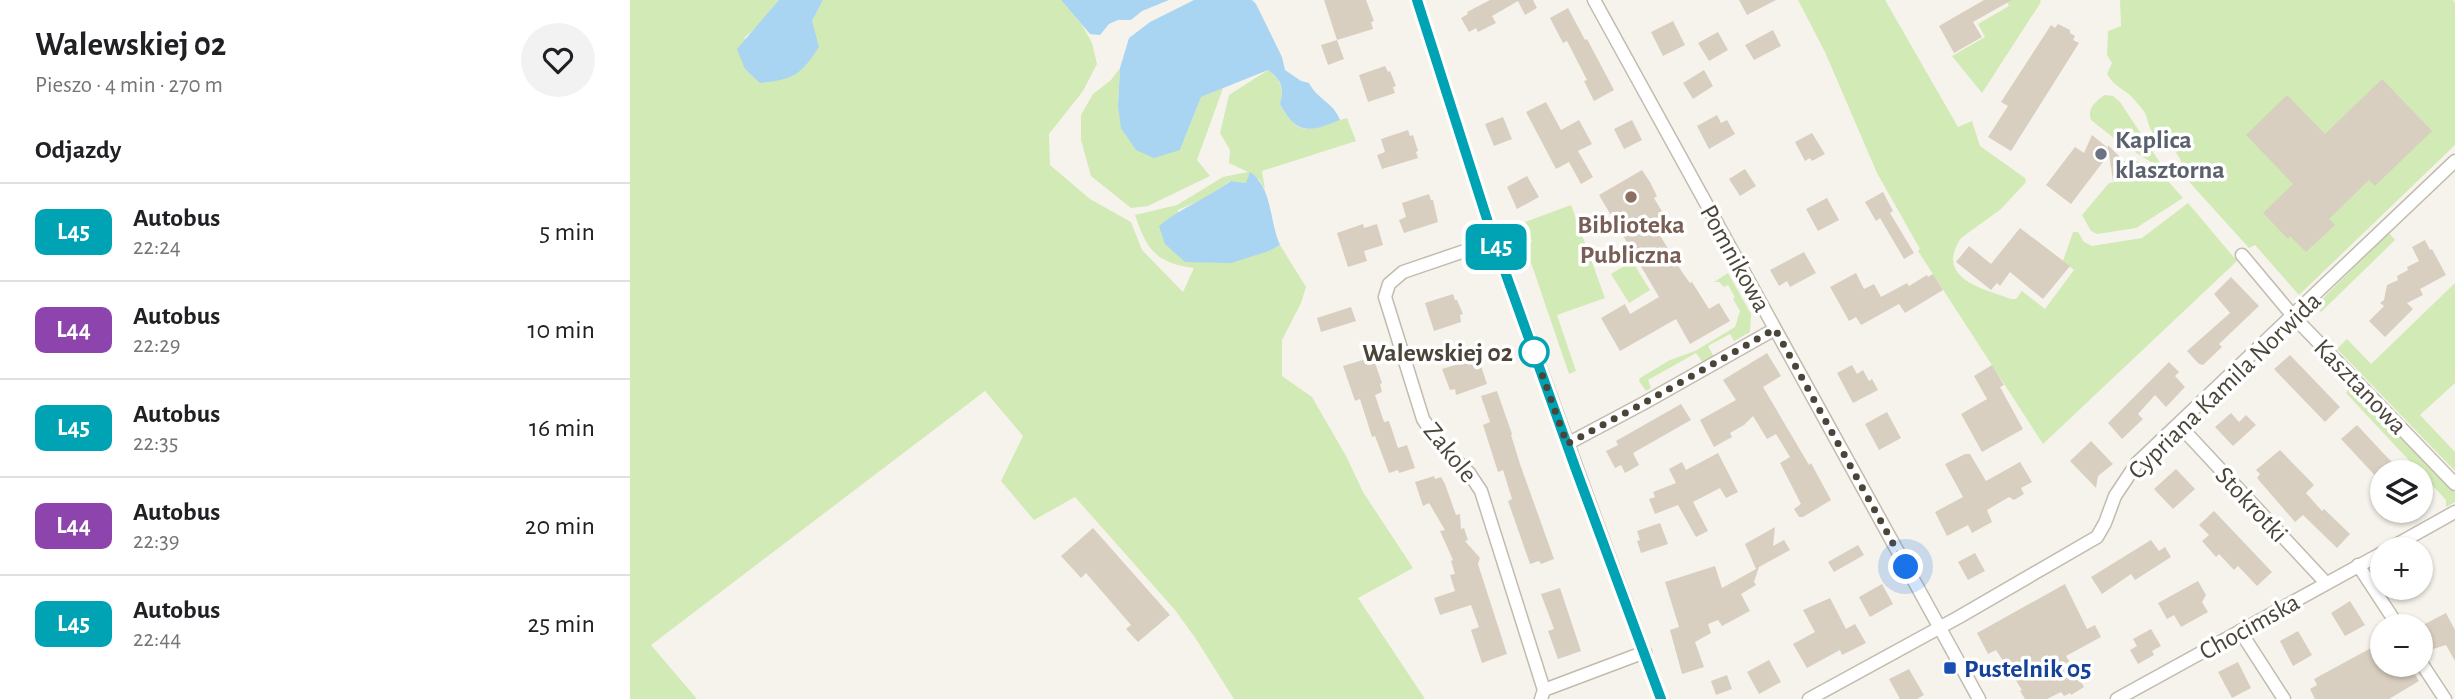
<!DOCTYPE html>
<html lang="pl">
<meta charset="utf-8">
<style>
:root{--surface:#fff;--page:#f2f2f2;--text:#202124;--muted:#757577;--line:#e0e0e0}
body{margin:0;font-family:"Alegreya Sans",sans-serif;background:var(--page);color:var(--text);height:100vh;display:flex;flex-direction:column;font-size:26px;white-space:nowrap}
*{box-sizing:border-box;margin:0}
p{font-size:23px;color:var(--muted)}
.icon{flex:none;width:38px;height:38px;fill:none;stroke:currentColor;stroke-width:2;stroke-linecap:round;stroke-linejoin:round}
.map{position:relative;flex:1;overflow:hidden}
.panel{display:flex;flex-direction:column;background:var(--surface);width:630px}
.panel>*{flex:none}
.badge{padding:0 14px;border-radius:10px;font-size:24px;line-height:46px}
.fabs{position:absolute;left:1740px;top:460px;display:grid;gap:14px}
.fabs a{display:grid;place-items:center;width:63px;height:63px;border-radius:50%;background:var(--surface);box-shadow:0 2px 5px #0004;font-size:35px}
.you{position:absolute;width:35px;height:35px;margin:-18px;border:5px solid #fff;border-radius:50%;background:#1a73e8;box-shadow:0 0 0 10px #1a73e833}
.map>.badge{position:absolute;translate:-50% -50%;box-shadow:0 0 0 4px #fff}
h2{padding:0 35px;font-size:26px;line-height:63px}
.round{display:grid;place-items:center;flex:none;width:74px;height:74px;border-radius:37px;background:var(--page)}
.headline{display:flex;align-items:center;justify-content:space-between;height:119px;padding:0 35px}
h1{font-size:33px;font-weight:700;line-height:52px}
ul{padding:0;list-style:none}
li{display:flex;align-items:center;gap:21px;height:98px;padding:0 35px;border-top:2px solid var(--line)}
li div{flex:1}
li b{display:block;font-size:26px}
li em{font-style:normal}
li .badge{min-width:77px;font-weight:700;text-align:center}
main{display:flex;flex:1;min-height:0}
.map>svg:first-child{display:block}
.green{fill:#d2eab5}
.water{fill:#a9d4f2}
.building{fill:#d8cfc1}
.lines{fill:none;stroke-linecap:round;stroke-linejoin:round}
.street-casing{stroke:#c2bbae;stroke-width:15}
.street{stroke:#fff;stroke-width:12}
.line-casing{stroke:#fff;stroke-width:16}
.line{stroke:#00a3b4;stroke-width:10}
.walk{stroke:#4b4439;stroke-width:7;stroke-dasharray:0 12.6}
.worship-dot{fill:#6b7280;stroke:#fff;stroke-width:2.5}
.education-dot{fill:#8d6e63;stroke:#fff;stroke-width:2.5}
.stop-dot{fill:#fff;stroke:#00a3b4;stroke-width:3.5}
.transit-dot{fill:#1a4fb4;stroke:#fff;stroke-width:2.5}
.labels{text-anchor:middle;stroke-width:7;stroke-linejoin:round;paint-order:stroke}
.worship-label{font-size:26px;font-weight:bold;fill:#5b616d;stroke:#fff;text-anchor:start}
.education-label{font-size:26px;font-weight:bold;fill:#785e54;stroke:#fff}
.street-label{font-size:26px;fill:#4b4439;stroke:#fff}
.stop-label{font-size:26px;font-weight:bold;fill:#4b4439;stroke:#fff;text-anchor:end}
.transit-label{font-size:26px;font-weight:bold;fill:#164399;stroke:#fff;text-anchor:start}
</style>
<main>
<section class="panel">
<div class="headline"><div><h1>Walewskiej 02</h1><p>Pieszo · 4 min · 270 m</p></div><a class="round"><svg class="icon" aria-label="heart" viewBox="0 0 24 24"><path d="M12 20l-8-8c-3-5 5-10 8-4 3-6 11-1 8 4z"/></svg></a></div>
<h2>Odjazdy</h2>
<ul>
<li><span class="badge" style="background:#00a3b4;color:#fff">L45</span><div><b>Autobus</b><p>22:24</p></div><em>5 min</em></li>
<li><span class="badge" style="background:#8e44ad;color:#fff">L44</span><div><b>Autobus</b><p>22:29</p></div><em>10 min</em></li>
<li><span class="badge" style="background:#00a3b4;color:#fff">L45</span><div><b>Autobus</b><p>22:35</p></div><em>16 min</em></li>
<li><span class="badge" style="background:#8e44ad;color:#fff">L44</span><div><b>Autobus</b><p>22:39</p></div><em>20 min</em></li>
<li><span class="badge" style="background:#00a3b4;color:#fff">L45</span><div><b>Autobus</b><p>22:44</p></div><em>25 min</em></li>
</ul>
</section>
<div class="map">
<svg width="1825" height="699" viewBox="0 0 1825 699">
<rect width="100%" height="100%" fill="#f6f3ec"/>
<path class="green" d="M0,0H149L129,25L113,39L182,21L193,0H431L452,25L462,43L467,64L453,91L419,134L420,165L460,199L501,222L512,250L553,292L564,268C526,263 517,250 505,215L547,205L593,177L618,172L599,163L600,150L590,133L599,95L638,70C651,80 654,88 650,104C671,144 684,126 717,118L726,141L632,171L635,190L629,179L616,183L600,181L578,197L548,210L555,262L639,251L650,245L676,287L671,303L652,340V376L682,397L716,456L733,492L783,568L728,598L795,699H604L566,639L545,610L445,497L404,520L371,481L393,436L355,391L21,645L67,699H0Z
M1168,0H1255L1328,127L1342,121L1350,146L1395,178L1396,182L1371,209L1331,238C1304,279 1353,288 1381,299H1386L1392,291L1415,309L1444,270L1433,261L1443,232H1448L1454,242L1462,246L1512,238L1558,203L1607,261L1413,444L1288,251L1290,249L1247,173L1195,52Z
M1376,0H1410L1411,2L1352,93L1322,56L1355,37L1348,24L1379,6Z
M1490,0H1823L1825,3V145L1669,295L1625,245L1619,248L1552,174C1552,167 1552,160 1547,154C1540,144 1530,142 1523,133C1518,126 1518,120 1515,113C1512,108 1505,101 1501,96C1492,88 1483,85 1477,74L1482,63L1477,55L1478,31L1491,26Z
M490,68L488,106L550,150L571,97L593,88L567,160L580,176L518,206L501,208L461,176L451,140V115L463,94L481,80Z
M1475,95L1483,96L1490,102L1533,167L1532,169L1489,142L1461,120C1457,109 1465,101 1475,95Z
M1500,157L1537,180L1553,198L1506,228L1467,234L1461,231L1452,215L1479,183C1494,181 1504,174 1500,157Z
M941,205L975,298L927,315L946,371L939,374L895,245L902,242L895,222Z
M1759,233L1765,240L1691,312L1684,307Z
M1002,261L1020,290L999,303L981,274Z
M1098,273L1121,314L1120,332L1104,341L1100,334L1078,346L1084,357L1073,363L1066,353L1018,380L1021,388L1016,391L1009,381L1010,378L1040,360L1065,351L1105,327L1110,311L1103,299L1105,297L1098,285L1094,287L1089,282H1084Z
M1825,283V383L1790,415L1825,452V471L1707,349L1717,339L1741,364Z
M1722,385L1825,493V502L1816,507V500L1716,393Z"/>
<path class="water" d="M149,0H193L182,21L189,47C170,76 164,79 130,83L115,69L107,49Z
M431,0H539L512,11L501,20H488L479,24L470,35L460,34Z
M564,0H622L626,4L652,57L655,70L671,81L679,83C687,99 704,103 710,120C680,132 667,136 650,104C654,88 652,80 638,70L571,97L550,150L524,158L506,150L491,128L488,106L490,68L499,38L520,22Z
M620,172C643,188 639,221 650,245L639,251L601,263L555,262L535,244L529,226C551,208 577,198 601,181L616,183Z"/>
<path class="building" d="M694,0H736L744,21L741,22L743,29L707,40L714,59L698,65L691,45L707,40Z
M860,0H903L907,8L895,15L888,1L862,16L866,23L848,32L846,28L839,32L831,18L838,14L837,12Z
M1109,0H1146L1117,15Z
M1354,0H1382L1343,22L1352,37L1324,53L1309,26Z
M938,8L955,40L957,39L984,90L964,101L954,81L957,80L937,41L933,43L920,18Z
M1043,21L1055,45L1033,56L1021,32Z
M1428,24L1440,30V33L1445,36L1443,40L1449,43L1381,151L1358,137L1378,106L1371,102L1421,25L1425,28Z
M1143,30L1151,46L1124,60L1115,45Z
M1088,32L1098,50L1079,61L1068,43Z
M755,66L758,72L760,71L766,86L763,87L765,93L738,102L729,75Z
M1074,70L1083,86L1063,99L1053,83Z
M1752,79L1802,131L1745,186L1739,180L1699,219L1705,225L1676,252L1660,236L1658,239L1633,213L1663,184L1616,135L1657,95L1695,134Z
M916,102L931,130L949,120L962,144L948,151L963,177L951,184L939,162L926,169L896,112Z
M1087,115L1091,123L1097,120L1105,134L1079,149L1067,126Z
M873,117L882,139L864,146L855,124Z
M1002,120L1012,140L994,149L984,129Z
M778,130L780,136L783,135L788,151L786,152L788,158L752,169L747,155L755,152L751,139Z
M1182,133L1195,154L1182,161L1180,158L1175,161L1165,142Z
M1462,135L1478,148V145L1495,162L1494,167L1483,181L1479,154L1441,204L1416,185L1445,147L1454,153Z
M1115,169L1126,186L1110,196L1099,179Z
M1012,170L1020,182L1027,196L1024,198L1037,220L1025,227L1052,272L1060,283L1062,282L1079,309L1089,303L1100,321L1060,344L1046,319L990,351L971,318L995,304L1000,314L1029,297L969,195Z
M897,176L909,197L887,209L877,187Z
M1253,192L1263,211L1260,213L1284,253L1274,259L1250,218L1246,221L1235,202Z
M799,194L801,200H803L808,222L774,233L769,220L776,217L772,203Z
M1197,198L1209,220L1188,231L1176,209Z
M733,224L734,228L747,224L753,245L734,251L737,261L718,267L707,233Z
M1390,228L1440,266L1413,299L1380,272L1370,286L1367,283L1361,290L1326,262L1339,246L1361,264Z
M1795,240L1800,250L1802,249L1816,275L1790,289L1793,295L1777,303L1783,309L1755,337L1739,321L1754,306L1750,303L1754,300L1757,285L1768,280L1767,276L1778,270L1777,267L1789,261L1782,247Z
M1174,252L1186,273L1160,287L1157,281L1149,286L1140,270Z
M1226,273L1234,289L1244,284L1251,297L1277,283L1279,286L1297,275L1298,277L1303,274L1313,290L1275,313L1269,304L1231,325L1226,317L1219,321L1200,287Z
M1601,277L1629,306L1589,344L1592,347L1573,365L1569,364L1557,351L1600,313L1584,294Z
M823,294L825,300H827L833,314L830,315L831,322L804,331L795,303Z
M721,307L726,321L691,332L687,318Z
M1137,353L1151,376L1133,387L1179,465L1181,463L1201,500L1173,517H1169L1164,509L1171,504L1150,463L1160,457L1146,434L1137,439L1123,416L1114,425L1100,433L1102,437L1084,447L1070,420L1106,400L1093,380Z
M1660,355L1710,407L1695,422L1644,369Z
M736,359L738,365L745,363L752,383L750,384L752,392L745,395L754,422L759,421L768,448L777,445L785,468L769,473L768,470L759,473L745,436L742,437L730,399L725,401L713,366Z
M845,359L846,361L849,360L857,384L826,395L825,389L820,390L812,369Z
M1539,362L1549,372L1545,376L1555,387L1536,407L1525,395L1508,414L1513,419L1492,439L1478,423Z
M1222,365L1227,374L1233,370L1239,381L1242,379L1248,390L1223,403L1207,373Z
M1362,365L1374,385L1370,387L1393,429L1352,452L1331,414L1357,399L1344,376Z
M867,391L882,434L881,435L890,464L924,559L911,564L909,561L900,564L878,501L882,499L873,470L868,472L853,425L860,422L851,396Z
M1051,404L1061,420L1003,453L1009,465L995,473L991,465L985,468L976,451L988,445L986,441Z
M1257,412L1271,438L1249,450L1235,424Z
M1601,413L1609,422L1616,415L1626,425L1603,446L1585,427Z
M1727,425L1754,454L1772,472H1752V483L1711,439Z
M1461,441L1483,464L1468,476L1466,488L1440,461Z
M1650,450L1684,485L1676,493L1692,511L1694,509L1720,534L1707,548L1673,515L1665,522L1627,478L1630,474L1626,470Z
M1088,453L1108,492L1096,498L1090,488L1063,502L1078,531L1066,537L1048,505L1025,514L1019,499L1025,497L1023,492L1046,483L1039,469L1052,462L1056,470Z
M1335,454H1340L1356,481L1390,462L1402,482L1391,488L1394,494L1384,500L1379,497L1357,510L1362,522L1342,533L1338,525L1317,536L1305,512L1333,497L1315,464Z
M1546,469L1565,489L1543,509L1524,489Z
M804,476L805,479L811,477L815,484L826,515L830,514L831,529L834,528L838,540L835,541L850,558L848,564L877,654L874,655L852,663L841,630L849,627L841,605L810,615L804,598L825,591L820,575L825,574L821,561L823,560L810,531L815,530L799,503L793,506L785,482Z
M1584,511L1642,572L1627,586L1608,566L1604,570L1589,554L1586,557L1572,541L1579,535L1569,525Z
M1030,523L1038,544L1011,553L1007,541L1010,540L1007,531Z
M1145,527L1143,546L1154,540L1160,550L1129,567L1124,582L1126,585L1111,594L1120,611L1092,626L1088,620L1078,624L1081,633L1065,642L1074,667L1052,674L1040,630L1049,627L1035,582L1085,566L1092,588L1126,569L1115,544Z
M463,528L540,615L508,642L496,629L501,625L456,573L451,578L431,556Z
M1521,540L1529,551L1535,547L1541,557L1505,580L1501,574L1472,594L1461,577Z
M1228,545L1234,555L1204,572L1198,562Z
M1345,553L1355,571L1338,580L1328,562Z
M1568,581L1576,595L1572,602L1578,612L1551,627L1544,615L1537,619L1528,603Z
M1252,584L1263,604L1240,617L1229,597Z
M1435,584L1457,629L1465,625L1471,637L1436,656L1454,687L1441,695L1440,693L1434,696L1431,692L1417,699H1395L1390,691L1392,690L1366,650L1358,654L1347,633Z
M930,588L951,651L928,659L918,631L924,629L911,594Z
M1200,598L1216,629L1225,624L1236,643L1212,655L1210,650L1177,668L1163,644L1185,632L1173,610Z
M1720,601L1735,625L1715,636L1701,613Z
M1816,613L1825,630V661L1816,645L1803,649L1791,626Z
M1521,629L1531,646L1522,651L1524,655L1508,664L1500,650L1507,646L1503,639Z
M1668,631L1682,655L1663,666L1650,641Z
M1752,645V665H1779L1789,681L1759,699H1685L1680,689L1687,685L1684,679L1741,648L1742,650Z
M1139,660L1151,682L1129,694L1117,672Z
M1608,662L1621,688L1602,698L1588,672Z
M1279,669L1294,695L1287,699H1270L1259,679Z
M1097,675L1102,689L1086,695L1081,681Z"/>
<g class="lines">
<defs>
<path id="street" d="M787,0L864,241L1031,699
M964,0L1349,699
M864,241L773,272L759,284L755,297L793,419L811,446L839,473L851,491L914,690
M1612,255L1663,316L1825,484
M1549,425L1696,583
M937,444L1014,403L1145,329
M1757,550L1825,512
M1728,565L1768,626
M1610,631L1654,699
M1790,661L1815,699
M911,699L914,690L1015,652
M1179,699L1329,617L1467,537L1475,523L1485,496L1507,463L1825,161
M1487,699L1752,553"/>
</defs>
<use href="#street" class="street-casing"/>
<use href="#street" class="street"/>
</g>
<g class="lines">
<defs>
<path id="line" d="M787,0L864,241L945,467L1031,699"/>
</defs>
<use href="#line" class="line-casing"/>
<use href="#line" class="line"/>
<path class="walk" d="M904,352L937,444L1014,403L1145,329L1276,567"/>
</g>
<circle class="worship-dot" cx="1471" cy="154" r="7"/>
<circle class="education-dot" cx="1001" cy="197" r="7"/>
<circle class="stop-dot" cx="904" cy="352" r="14"/>
<rect class="transit-dot" x="1313" y="661" width="14" height="14" rx="3.5"/>
<g class="labels">
<g class="worship-label">
<text x="1485" y="148">Kaplica<tspan x="1485" dy="30">klasztorna</tspan></text>
</g>
<g class="education-label">
<text x="1001" y="233">Biblioteka<tspan x="1001" dy="30">Publiczna</tspan></text>
</g>
<g class="street-label">
<text transform="translate(1106 258) rotate(61)" y="9">Pomnikowa</text>
<text transform="translate(1594 385) rotate(-44)" y="9">Cypriana Kamila Norwida</text>
<text transform="translate(1731 386) rotate(46)" y="9">Kasztanowa</text>
<text transform="translate(821 452) rotate(51)" y="9">Zakole</text>
<text transform="translate(1622 504) rotate(47)" y="9">Stokrotki</text>
<text transform="translate(1619 626) rotate(-29)" y="9">Chocimska</text>
</g>
<g class="stop-label">
<text x="883" y="361">Walewskiej 02</text>
</g>
<g class="transit-label">
<text x="1334" y="677">Pustelnik 05</text>
</g>
</g>
</svg>
<div class="fabs">
<a><svg class="icon" aria-label="layers" viewBox="0 0 24 24"><path d="M12 4l9 5-9 5-9-5zM3 14l9 5 9-5"/></svg></a>
<a>+</a>
<a>−</a>
</div>
<div class="you" style="left:1276px;top:567px"></div>
<b class="badge" style="left:866px;top:247px;background:#00a3b4;color:#fff">L45</b>
</div>
</main>
